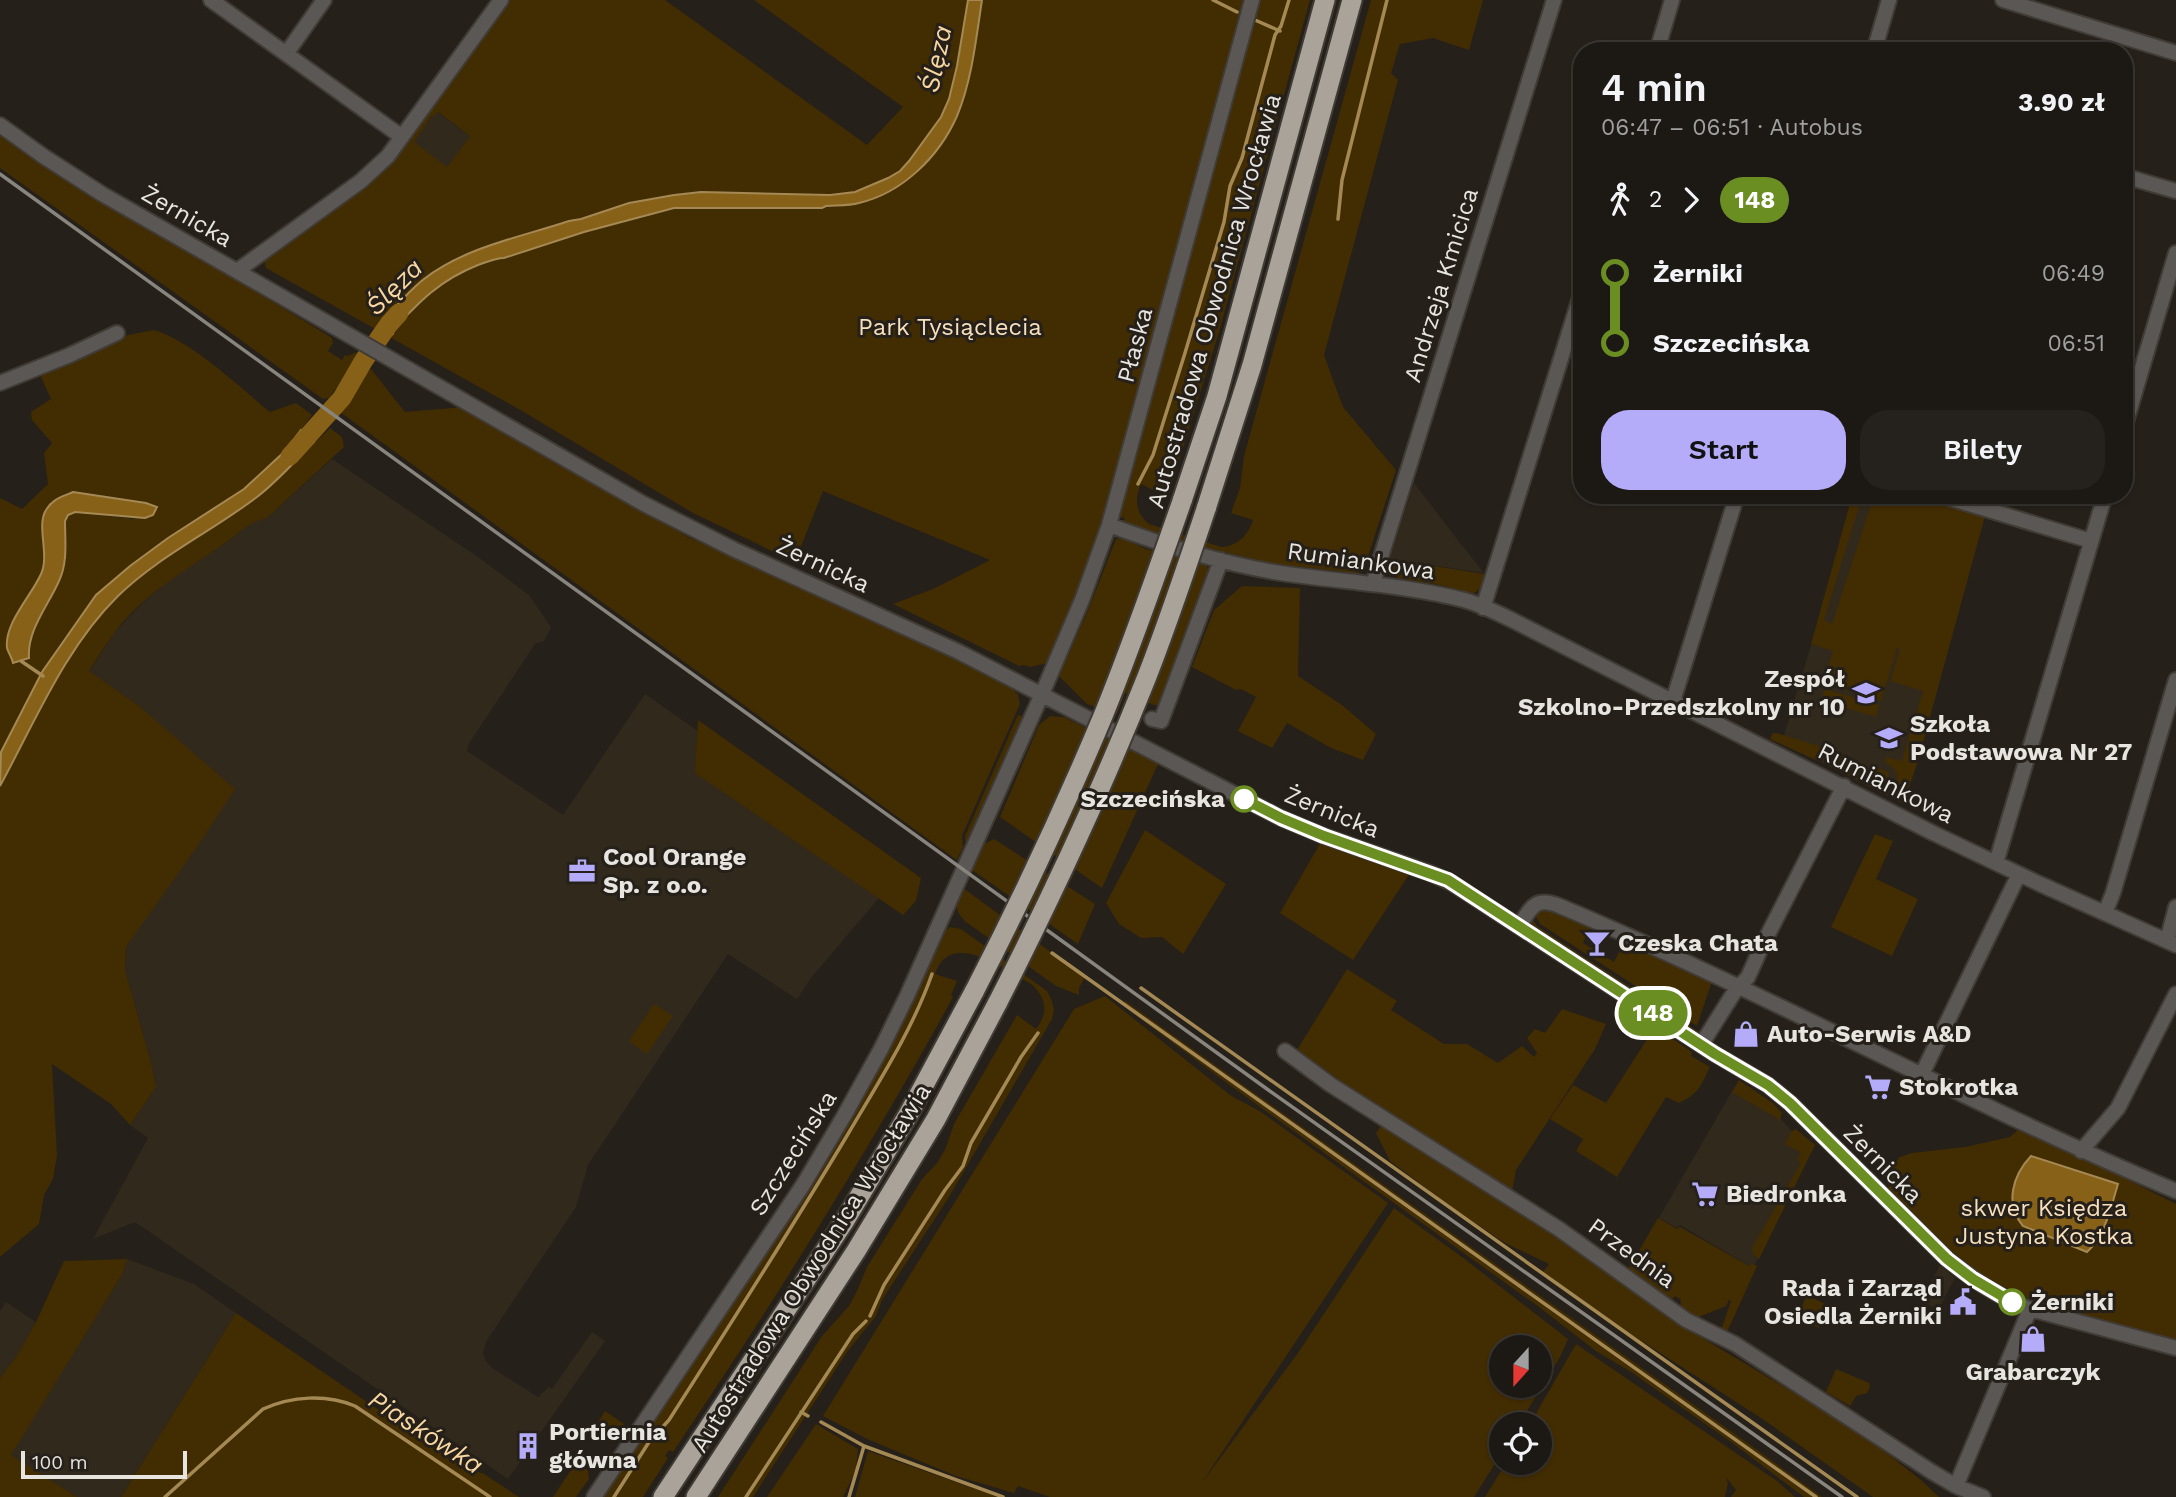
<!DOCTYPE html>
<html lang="pl">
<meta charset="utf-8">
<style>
:root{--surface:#1c1813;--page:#25211c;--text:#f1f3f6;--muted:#a0a0a0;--line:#3a3733;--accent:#b4acf9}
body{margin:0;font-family:"Work Sans",sans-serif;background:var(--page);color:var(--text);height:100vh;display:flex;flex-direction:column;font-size:26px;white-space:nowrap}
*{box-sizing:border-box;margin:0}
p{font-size:23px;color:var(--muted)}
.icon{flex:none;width:38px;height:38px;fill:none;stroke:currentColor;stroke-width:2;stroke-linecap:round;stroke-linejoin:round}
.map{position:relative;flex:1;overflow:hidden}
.drawer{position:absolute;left:1573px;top:42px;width:560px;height:462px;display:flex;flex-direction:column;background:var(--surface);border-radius:28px;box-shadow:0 2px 5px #0004,0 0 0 2px var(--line)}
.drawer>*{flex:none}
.badge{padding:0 14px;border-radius:23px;font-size:24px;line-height:46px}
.needle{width:46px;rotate:201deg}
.tools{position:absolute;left:1489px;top:1335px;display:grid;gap:14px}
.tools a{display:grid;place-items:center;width:63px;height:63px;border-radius:50%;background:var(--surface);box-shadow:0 2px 5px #0004,0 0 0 2px var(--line);font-size:35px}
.scale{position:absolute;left:21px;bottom:18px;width:166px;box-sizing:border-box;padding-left:7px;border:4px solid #e8e5e0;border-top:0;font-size:19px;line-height:24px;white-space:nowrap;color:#e8e5e0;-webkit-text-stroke:5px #252019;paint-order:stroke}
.map>.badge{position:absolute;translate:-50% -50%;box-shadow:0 0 0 4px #fff}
.legs{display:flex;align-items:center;gap:10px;height:77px;padding:0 28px;font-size:23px}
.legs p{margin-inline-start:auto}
.headline{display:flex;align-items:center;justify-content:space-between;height:119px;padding:0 28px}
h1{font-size:38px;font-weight:600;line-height:52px}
.action{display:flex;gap:14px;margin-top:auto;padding:14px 28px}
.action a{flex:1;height:80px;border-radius:28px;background:var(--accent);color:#111;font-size:28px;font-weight:600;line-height:80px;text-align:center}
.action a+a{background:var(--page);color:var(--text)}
ul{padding:0 28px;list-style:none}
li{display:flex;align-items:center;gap:24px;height:70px;font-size:26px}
li i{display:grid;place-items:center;width:10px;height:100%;margin:0 9px;background:currentColor}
li i::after{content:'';width:18px;height:18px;margin:-9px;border:5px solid;border-radius:50%;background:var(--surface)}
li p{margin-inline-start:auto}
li:first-child i{background:linear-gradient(#0000 50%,currentColor 0)}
li:last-child i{background:linear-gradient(currentColor 50%,#0000 0)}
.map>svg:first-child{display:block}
.built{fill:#31291c}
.green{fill:#422c02;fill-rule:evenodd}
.water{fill:#886118;stroke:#a58954;stroke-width:2}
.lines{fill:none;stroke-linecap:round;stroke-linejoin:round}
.stream{stroke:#a58954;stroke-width:3.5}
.river{stroke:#886118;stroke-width:19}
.minor-casing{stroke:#403c35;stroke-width:18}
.highway-casing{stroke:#403c35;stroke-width:23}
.minor{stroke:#5a5754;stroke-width:14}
.highway{stroke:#a9a39a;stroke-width:19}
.rail{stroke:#88847e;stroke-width:3.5}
.highway-bridge-casing{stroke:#403c35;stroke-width:23;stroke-linecap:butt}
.highway-bridge{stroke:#a9a39a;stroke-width:19}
.line-1-casing{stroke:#fff;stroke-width:16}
.line-1{stroke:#6b8e23;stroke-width:10}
.stop-1-dot{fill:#fff;stroke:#6b8e23;stroke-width:3.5}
.labels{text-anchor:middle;stroke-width:6;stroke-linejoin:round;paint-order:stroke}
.street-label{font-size:24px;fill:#e8e5e0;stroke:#252019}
.park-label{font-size:24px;fill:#f6dfbd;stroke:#252019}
.poi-label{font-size:24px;font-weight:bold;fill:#e8e5e0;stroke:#252019;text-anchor:start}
.stop-label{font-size:24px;font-weight:bold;fill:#e8e5e0;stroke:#252019;text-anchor:end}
.water-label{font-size:26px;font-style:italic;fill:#f8d6a2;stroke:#252019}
</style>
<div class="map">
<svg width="2176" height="1497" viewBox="0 0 2176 1497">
<rect width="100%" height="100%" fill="#252019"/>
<path class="built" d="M437,112L470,136L447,168L413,142L433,115Z
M332,459L481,559L529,595L551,627L544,641L535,644L468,745L467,751L563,815L645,694L698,731L696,773L879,898L811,978L797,999L728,954L588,1165L576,1207L487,1340L483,1353L486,1361L492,1368L538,1397L549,1387L552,1389L592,1332L605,1341L508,1479L135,1222L93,1239L148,1138L130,1125L156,1087L152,1066L125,970L139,706L89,672L114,633L143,602L176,575L224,544L253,521L267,518Z
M1414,483L1461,544L1484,573L1390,559Z
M1856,495H1917L1985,516L1903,804L1782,742Z
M1735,1086L1781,1119L1792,1131L1815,1145L1753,1268L1680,1225L1677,1228L1659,1218Z
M127,1259L194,1284L236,1313L121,1497H77L10,1455L123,1273Z
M1940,1265L1955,1278L1938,1310L1921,1301Z
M6,1302L36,1322L18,1354L0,1378V1311Z"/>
<path class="green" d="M506,0H665L867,145L903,107L754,0H1246L1098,544L1048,663L1030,667L1024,665L1019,666L893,604L933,589L990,560L823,491L795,562L693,513L522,411L266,268L263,256L361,187ZM438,112L470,136L447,167L414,142L432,116H434Z
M1257,0H1310L1219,332L1172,484H1169L1163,495L1141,484C1134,498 1136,514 1149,524L1221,547C1238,546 1248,535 1253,520L1231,513L1240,488L1244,456L1371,0H1483L1469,50L1433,38L1400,44L1391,73L1398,80L1324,355L1343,407L1396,470L1363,572L1356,573L1274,564L1151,534L1123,521L1125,519L1123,517L1121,518L1120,512Z
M0,133C106,209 222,269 332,338L333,343L328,351L342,360L345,355L348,356L356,352L353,366L329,398L323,399L0,168Z
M154,330C190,340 240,387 270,412L296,403L312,415L284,452L268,468L244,489L168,538L63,639L42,672L0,755V498L22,509L48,484L44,453L52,443L32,420L31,412L51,399L40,375L61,362L118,337ZM73,492L146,503L157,507L134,519L75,512L68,515L65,521V560L31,638L28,651L16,615L42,573L45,561L43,523Z
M371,369L405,412L463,407L688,537L909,636L1011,684L1010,686L1018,695L1020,704L962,836L963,847L957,860L340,412L365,373Z
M330,428L342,437L344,447L267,518C248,522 237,535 221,546C183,572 141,596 113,635C104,647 97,659 89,671L139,706L235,789L201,841L126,947L125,970L152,1066L156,1087L130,1125L111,1104L52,1064L57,1155L53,1179L44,1195L39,1224L0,1257V786L67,661L90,627L118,596L153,565L283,474Z
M1874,495H1917L1985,516L1918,761L1904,802L1895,797C1899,783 1900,769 1885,762L1886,757L1902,761L1916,713L1919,712L1917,711L1923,691L1890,681L1900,649L1897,648L1881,701L1823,683L1833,651L1811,644L1852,496L1861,500L1824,620L1832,624Z
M1116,539H1124L1146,549L1206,564L1208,569L1206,577L1209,579L1161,705H1154L1125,693L1117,714L1087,704L1059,676L1089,608Z
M1390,559L1484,574C1483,584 1482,588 1473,594L1436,584L1399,578L1387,573V567Z
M1242,586L1300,588L1298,676L1342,705L1376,734L1363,760L1331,748L1287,723L1272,748L1238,731L1256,697L1241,689L1236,690L1192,667L1214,610Z
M1825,689L1879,705L1876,717L1821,701Z
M1018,715L1025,717L966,846L965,836Z
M1050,716L1064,717L1158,764L1102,888L1000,817L1039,725Z
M698,720L921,878L916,901L903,915L695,773Z
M1776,733L1822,747L1824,749L1820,762L1770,739L1772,734Z
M1831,751H1837L1850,760L1867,764L1864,776L1870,777L1873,766L1888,772C1890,780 1890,789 1885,795L1827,765Z
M1145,830L1226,884L1183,954L1162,937L1141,938L1119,924L1106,903Z
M1875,834L1893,841L1876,879L1918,899L1892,956L1831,927Z
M994,839L1095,904L1078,944L972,870L984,844Z
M1321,842L1410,873L1353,960L1280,913Z
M963,888L1085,977L1079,988V995L1056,986L966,922C952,909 957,904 963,888Z
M1546,909L1553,910L1592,924L1583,943L1614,962L1625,940L1712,981L1697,1026L1540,924L1536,917L1537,913Z
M1532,918L1537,926L1702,1034H1697L1532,927Z
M950,927L961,929L1047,991L1052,1001L1054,1010L1052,1019L949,1197L882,1300L876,1316L847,1352L753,1497H718L822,1336L849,1306L856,1293L867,1267L922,1179L937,1163L945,1150L954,1124L1017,1015L1036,1029C1049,1013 1046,997 1031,984C1005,970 950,928 935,974L957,981L951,995L953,997L941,1019C858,1168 768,1311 673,1452L669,1450L665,1456L668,1458L643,1497H603L819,1173L851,1118L943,932Z
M1347,969L1397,1001L1391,1010L1444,1044H1467L1498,1063L1522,1046L1534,1057L1537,1053L1527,1038L1535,1029L1545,1033L1562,1009L1606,1024L1595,1049L1516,1170L1510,1202L1620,1279L1619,1282L1699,1336L1861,1433L1921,1480L1939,1497H1873L1764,1420L1603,1316L1543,1272L1549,1264L1505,1243L1458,1212L1390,1161L1376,1133L1389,1115L1297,1050Z
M1105,996L1230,1095L1261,1112L1388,1203L1201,1484L1298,1353L1394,1208L1462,1257L1568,1339L1560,1357L1519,1424H1502L1501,1454L1474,1497H1050L1018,1486L1014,1493L956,1476L867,1439L823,1416L1074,1009ZM1502,1348H1540V1386H1502Z
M1125,1001L1746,1442L1822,1497H1804L1731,1442L1631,1372L1596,1351L1539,1307L1231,1086L1134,1014L1124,1006Z
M654,1004L673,1016L647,1054L629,1041Z
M1655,1027L1692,1052L1691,1056L1710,1067C1700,1087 1699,1093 1679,1103L1666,1097L1617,1177L1576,1151L1583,1139L1550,1119L1573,1085L1606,1103Z
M1739,1080L1774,1104L1782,1113L1780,1120L1732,1092Z
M2025,1128L2176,1204V1339C2114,1323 2043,1312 1988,1278C1952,1256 1922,1223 1892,1193L1888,1188L1890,1185L1882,1175L1900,1157L1912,1153L1965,1147L2010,1137L2019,1129Z
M1796,1129L1815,1145L1759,1259L1753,1254L1752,1248L1801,1163L1797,1160L1801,1153L1785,1144L1792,1131Z
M1658,1218L1677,1229L1680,1227L1749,1266L1753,1264L1757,1266L1728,1330L1724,1332L1721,1330L1731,1301L1729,1300L1726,1306L1696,1318C1687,1313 1678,1311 1681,1300L1675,1296L1669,1302L1626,1273Z
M127,1259L123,1273L11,1455L77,1497H0V1378L18,1354L36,1322L64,1261Z
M1807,1295L1825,1304L1822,1311L1826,1313L1819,1328L1797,1317Z
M236,1313L460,1465L484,1474L519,1497H121Z
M1576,1344L1777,1481L1795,1497H1731L1736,1490L1726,1477L1728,1483L1725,1497H1485L1506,1463H1540V1424H1530Z
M1836,1369L1869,1383L1870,1387L1867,1393L1856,1396L1850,1406L1826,1392Z
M605,1411L624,1424L613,1441L605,1440L593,1430Z
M816,1424L858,1449L856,1470L843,1497H767Z
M868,1451L998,1497H855Z
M577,1461H581L588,1471L589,1479L576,1497H553Z"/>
<path class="water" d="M968,0H982C976,39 972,80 957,116C939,157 902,193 859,203C848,206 837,205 826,206L822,208H674L584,232L504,258C495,258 487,262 478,265C440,280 420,301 393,330V334L387,336L376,329C391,312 406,293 424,279C465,247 521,237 569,221L581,219L629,203L674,195L701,192L830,195L855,192L888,178L900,171L909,161L941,117L949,99L957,66Z
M301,430L314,442C296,460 278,481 257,497C211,532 159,556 118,596C65,648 35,722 0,786L1,752L42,672L96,595L130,566L168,538L244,489L284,452Z
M73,492L146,503L157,507L153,515L145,518L75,512L68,515L65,521C65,541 68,562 59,581C48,606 27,630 29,658L13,663C12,658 8,652 7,648C4,623 32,595 41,574C50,555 36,526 46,510C52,499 62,497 73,492Z
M2031,1156L2118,1184C2111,1207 2105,1236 2087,1252L2023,1226C2004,1204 2013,1175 2031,1156Z"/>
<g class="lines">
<path class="stream" d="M1213,0L1237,12
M1255,20L1280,31
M1338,219L1342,180L1387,0
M1138,484L1153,455L1185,353L1224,222L1230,186L1242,158L1275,35L1281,26L1289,0
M21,661L43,676
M1052,953L1816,1497
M1141,988L1857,1497
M870,1316L884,1285L945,1190L963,1166L971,1143L1021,1057L1038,1033
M801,1412L808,1416
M821,1422L864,1446L1003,1497
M165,1497L263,1409C292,1396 326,1394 355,1406L490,1497
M614,1497L649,1442L669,1420C730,1325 790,1231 848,1134C878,1083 912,1031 932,974
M746,1497L853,1334L866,1321
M849,1497L864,1446"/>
<path class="river" d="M290,456L342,398L364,360L389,324L399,313"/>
<defs>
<path id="minor" d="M211,0L402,137
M2003,0L2176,53
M1657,51L1672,0
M1874,51L1889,0
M286,54L324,0
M0,125L43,156L102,194L644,504L733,549L959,652L1281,818L1324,836L1430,873L1452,883L1715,1054L1768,1085L1790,1103L1947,1259C1972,1279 1999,1298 2030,1309L2176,1348
M2124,176L2176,191
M237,271L361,181L388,156L501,0
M0,383L70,355L117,333
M2124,429L2176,253
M1939,495L2091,541
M1109,525C1163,545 1217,562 1274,572C1337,582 1402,584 1464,600C1481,605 1498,613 1514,621L1933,833L2040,884L2176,945
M1374,584L1376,573L1554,0
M1483,608L1582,291
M1673,701L1737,495
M1152,719L1161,721L1221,560
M1996,863L2105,495
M2105,913L2113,893L2176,680
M1519,926C1533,905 1536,896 1562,907C1770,995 1968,1104 2176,1191
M2167,941L2176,907
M1701,1045L1735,991L1748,977L1761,948L1844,786
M1285,1051L1331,1085L1559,1229L1686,1320L1735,1344L1932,1472L1956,1486L1983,1497
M1922,1074L2019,874
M2081,1151L2118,1108L2176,994
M1956,1486L2030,1309
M594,1497L803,1185L844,1116L881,1049L907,996L1042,694L1082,600L1109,525L1252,0"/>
<path id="highway" d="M1182,501L1217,396L1325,0
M1206,509L1252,365L1352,0
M663,1497L844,1222L908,1115L975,990
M696,1497L856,1251L936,1119L998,1002"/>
</defs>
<use href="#minor" class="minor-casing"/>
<use href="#highway" class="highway-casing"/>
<use href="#minor" class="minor"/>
<use href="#highway" class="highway"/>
<path class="rail" d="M0,174L1267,1089L1842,1497"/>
<defs>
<path id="highway-bridge" d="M975,990C1021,901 1064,809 1103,716C1132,645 1157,573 1182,501
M998,1002C1052,896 1102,789 1146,679C1168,623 1187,566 1206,509"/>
</defs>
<use href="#highway-bridge" class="highway-bridge-casing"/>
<use href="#highway-bridge" class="highway-bridge"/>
</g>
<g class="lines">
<defs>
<path id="line-1" d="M1244,799L1281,818L1324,836L1448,880L1715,1054L1768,1085L1790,1103L1947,1259L1973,1279L2012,1302"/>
</defs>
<use href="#line-1" class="line-1-casing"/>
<use href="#line-1" class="line-1"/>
</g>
<defs>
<symbol id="school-bare" viewBox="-9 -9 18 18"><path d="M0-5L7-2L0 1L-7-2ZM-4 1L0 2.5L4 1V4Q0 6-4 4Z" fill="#b4acf9" stroke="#252019" stroke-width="2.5" paint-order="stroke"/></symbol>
<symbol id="office-bare" viewBox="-9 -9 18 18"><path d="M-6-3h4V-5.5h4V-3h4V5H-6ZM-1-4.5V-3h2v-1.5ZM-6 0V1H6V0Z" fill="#b4acf9" stroke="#252019" stroke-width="2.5" paint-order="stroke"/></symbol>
<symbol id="bar-bare" viewBox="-9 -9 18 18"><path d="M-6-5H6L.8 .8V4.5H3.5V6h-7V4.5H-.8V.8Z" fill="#b4acf9" stroke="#252019" stroke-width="2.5" paint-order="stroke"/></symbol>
<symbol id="shop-bare" viewBox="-9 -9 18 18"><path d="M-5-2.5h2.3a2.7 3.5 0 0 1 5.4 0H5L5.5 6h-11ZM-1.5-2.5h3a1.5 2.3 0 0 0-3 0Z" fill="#b4acf9" stroke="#252019" stroke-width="2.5" paint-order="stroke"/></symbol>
<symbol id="supermarket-bare" viewBox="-9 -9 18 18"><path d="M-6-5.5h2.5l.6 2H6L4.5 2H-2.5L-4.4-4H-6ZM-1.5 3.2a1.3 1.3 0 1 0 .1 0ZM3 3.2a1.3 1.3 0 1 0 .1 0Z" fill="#b4acf9" stroke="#252019" stroke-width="2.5" paint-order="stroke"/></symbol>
<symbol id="civic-bare" viewBox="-9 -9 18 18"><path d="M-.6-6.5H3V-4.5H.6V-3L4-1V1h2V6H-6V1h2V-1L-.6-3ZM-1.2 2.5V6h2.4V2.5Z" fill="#b4acf9" stroke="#252019" stroke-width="2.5" paint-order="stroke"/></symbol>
<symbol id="building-bare" viewBox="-9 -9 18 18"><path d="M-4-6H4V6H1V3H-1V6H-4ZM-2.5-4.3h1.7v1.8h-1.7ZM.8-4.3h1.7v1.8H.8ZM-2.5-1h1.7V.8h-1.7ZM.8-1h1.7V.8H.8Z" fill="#b4acf9" stroke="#252019" stroke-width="2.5" paint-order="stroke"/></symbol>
</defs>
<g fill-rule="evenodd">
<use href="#school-bare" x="1847" y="674" width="38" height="38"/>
<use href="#school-bare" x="1870" y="719" width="38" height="38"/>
<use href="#office-bare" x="563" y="852" width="38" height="38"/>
<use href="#bar-bare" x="1578" y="924" width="38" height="38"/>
<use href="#shop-bare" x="1727" y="1015" width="38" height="38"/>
<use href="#supermarket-bare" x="1859" y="1068" width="38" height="38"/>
<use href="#supermarket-bare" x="1686" y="1175" width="38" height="38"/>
<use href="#civic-bare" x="1944" y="1283" width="38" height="38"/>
<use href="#shop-bare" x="2014" y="1320" width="38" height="38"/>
<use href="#building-bare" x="509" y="1427" width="38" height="38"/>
</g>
<g class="stop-1-dot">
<circle cx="1244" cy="799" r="12"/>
<circle cx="2012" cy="1302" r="12"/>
</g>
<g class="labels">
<g class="street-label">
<text transform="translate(187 216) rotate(30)" y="8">Żernicka</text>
<text transform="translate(1441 285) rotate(-73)" y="8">Andrzeja Kmicica</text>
<text transform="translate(1214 301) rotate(-74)" y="8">Autostradowa Obwodnica Wrocławia</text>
<text transform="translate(1135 345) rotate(-75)" y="8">Płaska</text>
<text transform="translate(1361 561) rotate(8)" y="8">Rumiankowa</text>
<text transform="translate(823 565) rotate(25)" y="8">Żernicka</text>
<text transform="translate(1886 783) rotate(27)" y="8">Rumiankowa</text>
<text transform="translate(1332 812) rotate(22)" y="8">Żernicka</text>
<text transform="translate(793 1153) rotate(-58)" y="8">Szczecińska</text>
<text transform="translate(1883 1164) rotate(45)" y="8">Żernicka</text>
<text transform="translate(1632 1253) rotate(36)" y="8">Przednia</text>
<text transform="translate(811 1268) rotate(-58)" y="8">Autostradowa Obwodnica Wrocławia</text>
</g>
<g class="park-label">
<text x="950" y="335">Park Tysiąclecia</text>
<text x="2044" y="1216">skwer Księdza<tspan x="2044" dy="28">Justyna Kostka</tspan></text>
</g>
<g class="poi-label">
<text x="1845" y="687" text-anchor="end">Zespół<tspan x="1845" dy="28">Szkolno-Przedszkolny nr 10</tspan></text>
<text x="1910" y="732">Szkoła<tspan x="1910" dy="28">Podstawowa Nr 27</tspan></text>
<text x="603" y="865">Cool Orange<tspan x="603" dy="28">Sp. z o.o.</tspan></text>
<text x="1618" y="951">Czeska Chata</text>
<text x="1767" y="1042">Auto-Serwis A&amp;D</text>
<text x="1899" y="1095">Stokrotka</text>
<text x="1726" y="1202">Biedronka</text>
<text x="1942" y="1296" text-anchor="end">Rada i Zarząd<tspan x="1942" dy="28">Osiedla Żerniki</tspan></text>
<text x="2033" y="1380" text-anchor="middle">Grabarczyk</text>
<text x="549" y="1440">Portiernia<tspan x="549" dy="28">główna</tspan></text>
</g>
<g class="stop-label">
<text x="1225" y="807">Szczecińska</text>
<text x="2031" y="1310" text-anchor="start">Żerniki</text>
</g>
<g class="water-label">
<text transform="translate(936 59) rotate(-78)" y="9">Ślęza</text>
<text transform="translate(394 287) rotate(-45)" y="9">Ślęza</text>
<text transform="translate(426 1432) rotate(33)" y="9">Piaskówka</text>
</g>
</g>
</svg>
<div class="tools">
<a><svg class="needle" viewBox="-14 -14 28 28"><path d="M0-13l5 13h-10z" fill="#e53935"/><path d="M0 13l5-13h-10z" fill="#a0a0a0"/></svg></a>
<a><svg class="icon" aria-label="locate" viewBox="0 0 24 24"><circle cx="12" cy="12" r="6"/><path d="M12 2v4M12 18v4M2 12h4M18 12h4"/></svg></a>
</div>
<div class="scale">100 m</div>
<b class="badge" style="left:1653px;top:1013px;background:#6b8e23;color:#fff">148</b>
<section class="drawer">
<div class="headline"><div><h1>4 min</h1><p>06:47 – 06:51 · Autobus</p></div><b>3.90 zł</b></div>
<div class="legs"><svg class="icon" aria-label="walk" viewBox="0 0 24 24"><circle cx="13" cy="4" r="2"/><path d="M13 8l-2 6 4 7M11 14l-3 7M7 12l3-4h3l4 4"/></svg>2<svg class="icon" aria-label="forward" viewBox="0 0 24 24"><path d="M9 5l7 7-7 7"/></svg><b class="badge" style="background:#6b8e23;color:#fff">148</b></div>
<ul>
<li><i style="color:#6b8e23"></i><b>Żerniki</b><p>06:49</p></li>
<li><i style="color:#6b8e23"></i><b>Szczecińska</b><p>06:51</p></li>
</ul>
<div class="action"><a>Start</a><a>Bilety</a></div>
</section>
</div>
